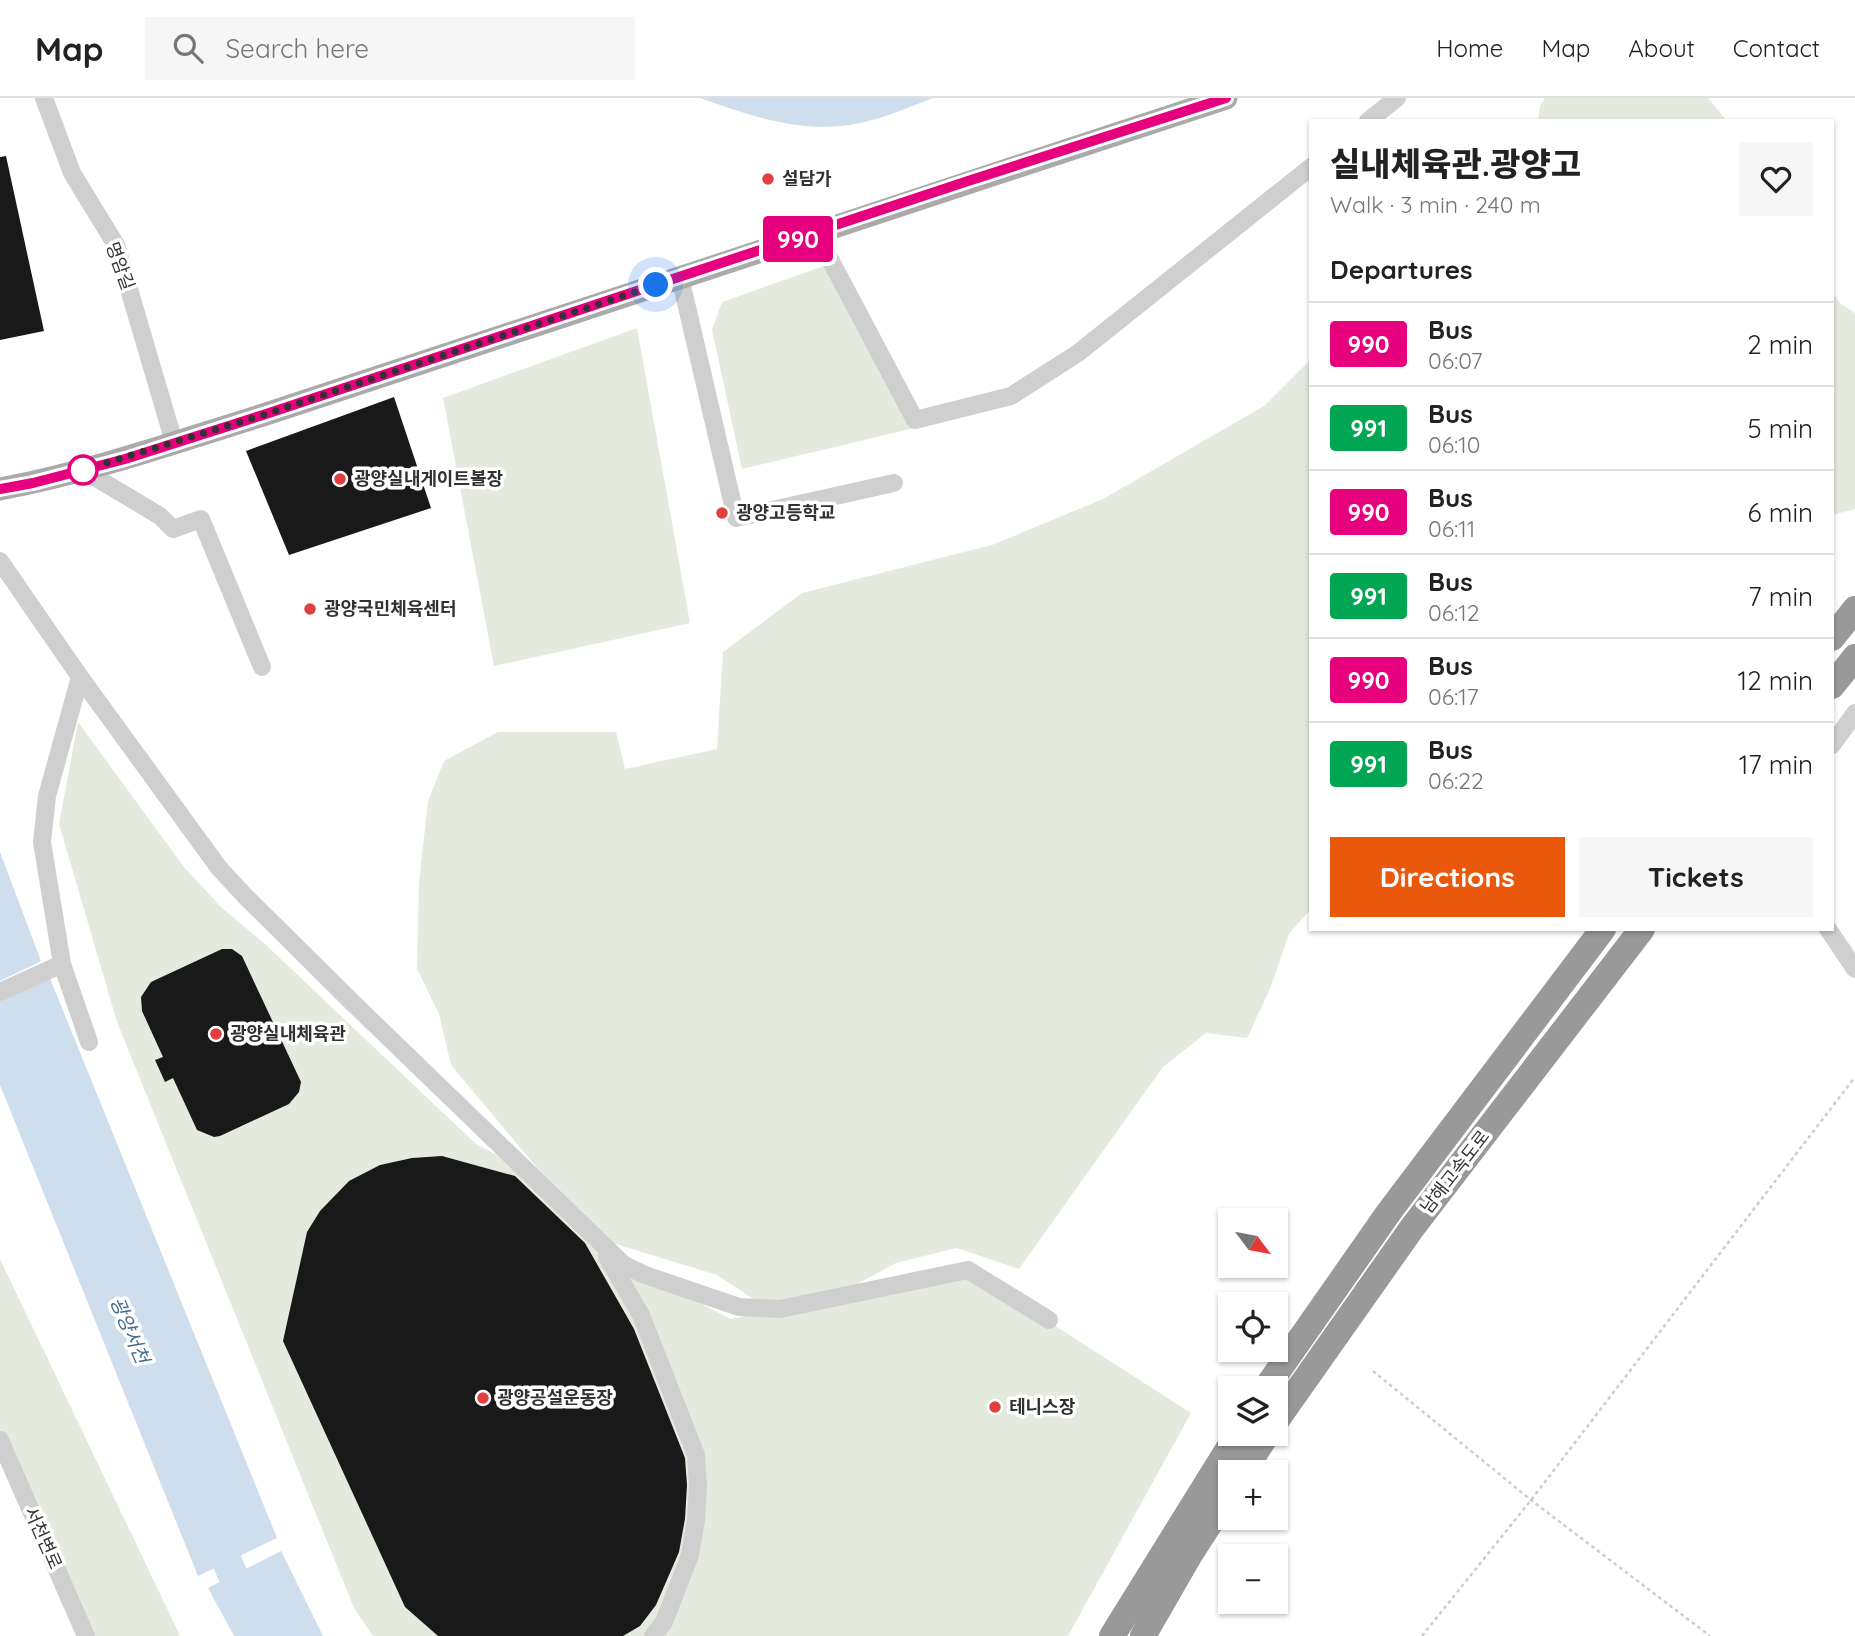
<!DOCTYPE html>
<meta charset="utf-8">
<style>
:root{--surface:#fff;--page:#f6f6f6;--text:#222;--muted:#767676;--line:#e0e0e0;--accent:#ea580c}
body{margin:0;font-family:Quicksand,"Noto Sans KR",sans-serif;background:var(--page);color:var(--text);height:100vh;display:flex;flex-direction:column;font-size:26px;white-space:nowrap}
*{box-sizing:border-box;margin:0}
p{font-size:23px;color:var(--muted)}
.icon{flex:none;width:38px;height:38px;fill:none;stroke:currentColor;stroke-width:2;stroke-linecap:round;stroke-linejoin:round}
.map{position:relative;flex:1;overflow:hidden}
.panel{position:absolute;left:1309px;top:21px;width:525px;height:812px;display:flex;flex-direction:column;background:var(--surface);border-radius:0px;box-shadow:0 2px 5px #0004}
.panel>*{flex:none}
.badge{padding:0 14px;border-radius:5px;font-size:24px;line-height:46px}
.needle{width:46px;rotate:122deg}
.buttons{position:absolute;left:1218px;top:1110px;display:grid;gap:14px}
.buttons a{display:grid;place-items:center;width:70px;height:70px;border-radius:0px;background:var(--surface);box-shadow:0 2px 5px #0004;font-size:35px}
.you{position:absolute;width:35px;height:35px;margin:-18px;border:5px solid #fff;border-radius:50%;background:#1a73e8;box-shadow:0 0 0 10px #1a73e833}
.map>.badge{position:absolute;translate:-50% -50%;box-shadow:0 0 0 4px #fff}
h2{padding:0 21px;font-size:26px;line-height:63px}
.round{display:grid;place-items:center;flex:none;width:74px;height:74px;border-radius:0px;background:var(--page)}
.head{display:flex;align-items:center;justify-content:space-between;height:119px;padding:0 21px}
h1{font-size:33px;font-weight:800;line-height:52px}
.action{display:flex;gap:14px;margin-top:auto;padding:14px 21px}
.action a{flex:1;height:80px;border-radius:0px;background:var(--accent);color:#fff;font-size:28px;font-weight:800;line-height:80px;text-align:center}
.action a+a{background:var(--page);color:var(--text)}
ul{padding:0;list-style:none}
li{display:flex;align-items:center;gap:21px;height:84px;padding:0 21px;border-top:2px solid var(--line)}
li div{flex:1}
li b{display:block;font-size:26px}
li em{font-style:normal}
li .badge{min-width:77px;font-weight:700;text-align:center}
header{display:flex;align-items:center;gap:42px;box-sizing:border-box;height:98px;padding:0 35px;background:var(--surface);border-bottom:2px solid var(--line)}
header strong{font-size:33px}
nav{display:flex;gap:38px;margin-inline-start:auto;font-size:24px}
.search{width:490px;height:63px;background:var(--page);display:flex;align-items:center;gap:18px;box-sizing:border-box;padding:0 24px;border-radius:0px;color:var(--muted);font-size:26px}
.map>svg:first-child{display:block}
.green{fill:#e4ebde}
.water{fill:#cedeec}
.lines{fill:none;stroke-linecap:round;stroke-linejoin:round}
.river{stroke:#cedeec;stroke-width:30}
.building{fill:#191919}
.path{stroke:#ccc;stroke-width:2.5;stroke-dasharray:3.5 3.5;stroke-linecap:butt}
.minor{stroke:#cfcfcf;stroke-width:18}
.major{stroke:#aaa;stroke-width:23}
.highway{stroke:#999;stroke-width:26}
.line-casing{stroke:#fff;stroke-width:16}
.line{stroke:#e6007e;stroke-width:10}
.walk{stroke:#323232;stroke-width:7;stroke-dasharray:0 12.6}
.poi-dot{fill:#e0403d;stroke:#fff;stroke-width:2.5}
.stop-dot{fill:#fff;stroke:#e6007e;stroke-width:3.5}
.labels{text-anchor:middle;stroke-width:7;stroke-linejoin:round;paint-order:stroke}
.poi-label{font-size:18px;font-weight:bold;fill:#323232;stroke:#fff;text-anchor:start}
.street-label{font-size:18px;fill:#323232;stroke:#fff}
.water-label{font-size:19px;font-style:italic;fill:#416b92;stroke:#fff}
</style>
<header>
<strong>Map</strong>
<div class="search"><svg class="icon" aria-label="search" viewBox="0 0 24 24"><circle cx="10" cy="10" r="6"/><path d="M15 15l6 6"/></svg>Search here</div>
<nav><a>Home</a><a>Map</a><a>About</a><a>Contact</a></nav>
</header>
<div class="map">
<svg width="1855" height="1538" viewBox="0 0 1855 1538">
<rect width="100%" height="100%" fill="#fff"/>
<path class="green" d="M1545,0H1708L1727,23H1538L1540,8Z
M838,163L923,328L742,371L712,232L722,204Z
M1832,194L1840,205L1855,215V411L1832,417Z
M637,230L690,525L494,568L443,300Z
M1311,261V811L1289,836L1270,891L1247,940L1206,935L1163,969L1019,1171L957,1150L896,1165L831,1200L968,1172L1191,1315L1068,1538H373L354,1510L117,924L59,726L78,624L184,769L222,810L264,845L476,1046L531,1075L602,1155L731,1221L811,1205L767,1210L717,1177L596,1140L451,967L439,916L417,871L419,784L428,703L444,663L498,634H616L625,671L717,651L723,554L802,495L992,447L1103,401L1264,308Z
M0,1161L164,1504L180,1538H93L0,1332Z"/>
<path class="water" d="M700,0H933C909,9 885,20 860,25C805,37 751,18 700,0Z
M0,754L41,863L0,883Z
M47,873L277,1440L198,1478L0,987V894Z
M281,1453L323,1538H234L208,1490Z"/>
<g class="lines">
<path class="river" d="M211,1426L259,1538"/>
</g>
<path class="building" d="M6,58L44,233L0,242V59Z
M394,299L431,410L289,457L246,353Z
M222,851H232L242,858L301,984L299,994L289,1006L220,1038L214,1039L197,1032L173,980L165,984L155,962L163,959L142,913L141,899L151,884Z
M442,1058L515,1078L585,1145L634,1231L685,1360L687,1387L685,1421L679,1454L656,1507L640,1528L623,1538H438L405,1509L283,1243L307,1134L320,1113L349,1083L380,1067L412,1060Z"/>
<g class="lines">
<path class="path" d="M1373,1273L1531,1402L1710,1538
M1422,1538L1531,1402L1855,979"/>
<path class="minor" d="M44,0L72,75L116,147L174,344
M1368,23L1397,0
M816,135L915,322L1011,298L1078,255L1311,69
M680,179L736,420L894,385
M83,372L160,418L173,431L201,421L262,569
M0,463L80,579L219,770L245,798L355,907L624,1167L645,1177L739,1209L780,1211L968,1172L1049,1222
M1832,647L1855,615
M1828,831L1855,871
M62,866L89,944
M0,894L62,866L42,744L47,698L80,579
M607,1159L641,1217L696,1357L698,1387L696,1422L690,1457L664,1524L653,1538
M0,1342L86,1538"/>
<path class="major" d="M0,391C90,374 176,344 263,317L1226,0"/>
<path class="highway" d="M1832,540L1855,511
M1832,588L1855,559
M1266,1290L1389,1114L1603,831
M1276,1323L1412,1130L1642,831
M1243,1374L1268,1335
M1112,1538L1238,1335
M1143,1538L1189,1458L1230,1394"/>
</g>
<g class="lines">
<defs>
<path id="line" d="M0,391L33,385L125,361L263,317L968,83L1226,0"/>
</defs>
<use href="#line" class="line-casing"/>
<use href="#line" class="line"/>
<path class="walk" d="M83,372L263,317L656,187"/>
</g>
<g class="poi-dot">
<circle cx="768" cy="81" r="7"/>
<circle cx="340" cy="381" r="7"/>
<circle cx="722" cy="415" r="7"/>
<circle cx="310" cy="511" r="7"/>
<circle cx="216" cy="936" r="7"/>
<circle cx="483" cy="1300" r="7"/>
<circle cx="995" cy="1309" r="7"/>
</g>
<circle class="stop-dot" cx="83" cy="372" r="14"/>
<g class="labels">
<g class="poi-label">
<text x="782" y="87">설담가</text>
<text x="354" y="387">광양실내게이트볼장</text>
<text x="736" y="421">광양고등학교</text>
<text x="324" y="517">광양국민체육센터</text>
<text x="230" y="942">광양실내체육관</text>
<text x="497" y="1306">광양공설운동장</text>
<text x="1009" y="1315">테니스장</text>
</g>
<g class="street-label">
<text transform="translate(120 168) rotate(70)" y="6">명암길</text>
<text transform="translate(1455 1074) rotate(-52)" y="6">남해고속도로</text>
<text transform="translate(43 1440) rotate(66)" y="6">서천변로</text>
</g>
<g class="water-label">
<text transform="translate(130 1232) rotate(67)" y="7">광양서천</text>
</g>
</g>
</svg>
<div class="buttons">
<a><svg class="needle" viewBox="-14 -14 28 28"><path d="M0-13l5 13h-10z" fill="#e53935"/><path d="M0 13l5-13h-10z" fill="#767676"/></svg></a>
<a><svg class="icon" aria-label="locate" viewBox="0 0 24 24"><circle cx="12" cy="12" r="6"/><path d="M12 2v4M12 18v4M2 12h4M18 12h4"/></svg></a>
<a><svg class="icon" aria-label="layers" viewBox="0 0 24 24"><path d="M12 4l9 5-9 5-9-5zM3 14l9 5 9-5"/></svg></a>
<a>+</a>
<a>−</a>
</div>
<div class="you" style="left:656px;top:187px"></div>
<b class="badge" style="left:798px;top:141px;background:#e6007e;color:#fff">990</b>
<section class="panel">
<div class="head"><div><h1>실내체육관.광양고</h1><p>Walk · 3 min · 240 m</p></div><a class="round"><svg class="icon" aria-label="heart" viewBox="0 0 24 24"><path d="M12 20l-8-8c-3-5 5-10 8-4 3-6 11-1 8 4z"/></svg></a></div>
<h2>Departures</h2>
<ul>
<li><span class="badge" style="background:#e6007e;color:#fff">990</span><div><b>Bus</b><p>06:07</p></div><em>2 min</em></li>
<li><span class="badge" style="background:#00a651;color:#fff">991</span><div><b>Bus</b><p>06:10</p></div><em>5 min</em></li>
<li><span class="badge" style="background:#e6007e;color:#fff">990</span><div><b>Bus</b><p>06:11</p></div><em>6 min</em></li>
<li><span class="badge" style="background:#00a651;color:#fff">991</span><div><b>Bus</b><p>06:12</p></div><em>7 min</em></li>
<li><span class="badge" style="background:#e6007e;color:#fff">990</span><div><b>Bus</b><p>06:17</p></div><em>12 min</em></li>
<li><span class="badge" style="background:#00a651;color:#fff">991</span><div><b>Bus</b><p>06:22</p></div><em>17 min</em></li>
</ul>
<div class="action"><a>Directions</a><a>Tickets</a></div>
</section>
</div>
